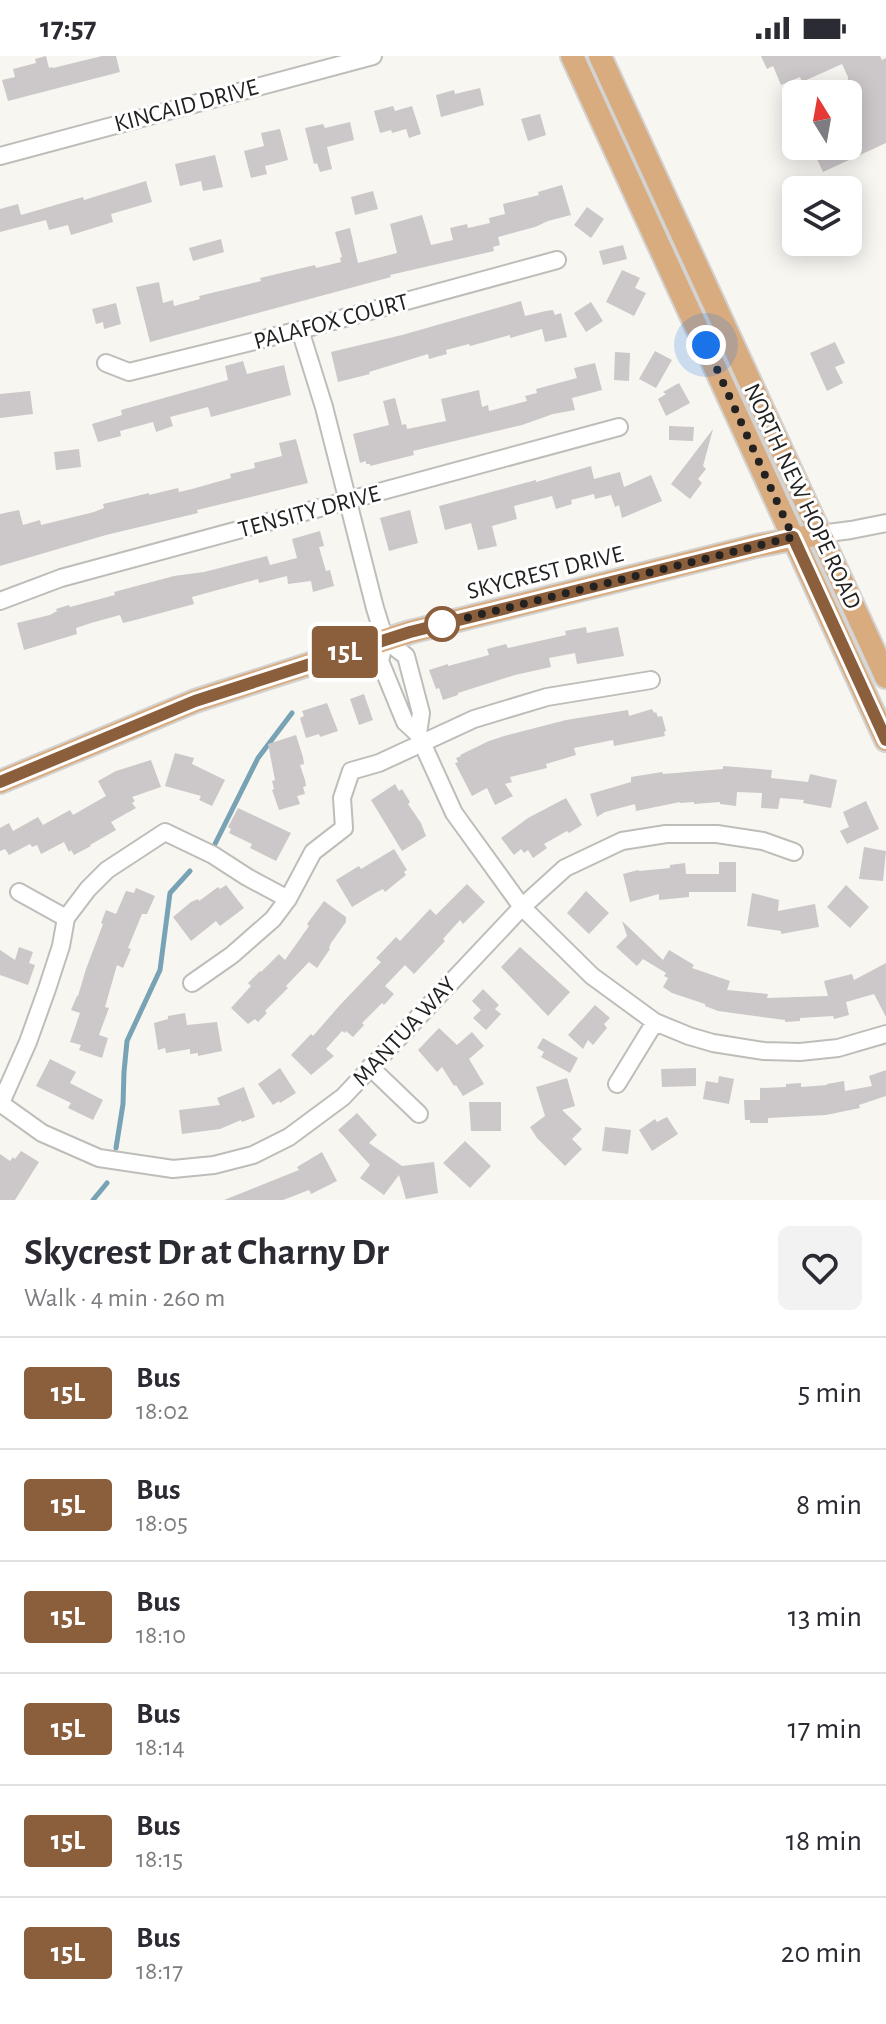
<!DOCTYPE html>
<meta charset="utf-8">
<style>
:root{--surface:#fff;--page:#f2f2f3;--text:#2b2b33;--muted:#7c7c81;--line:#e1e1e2}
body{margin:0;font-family:"Alegreya Sans",sans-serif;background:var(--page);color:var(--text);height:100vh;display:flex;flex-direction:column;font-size:30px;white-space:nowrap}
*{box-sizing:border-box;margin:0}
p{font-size:26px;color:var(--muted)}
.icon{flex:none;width:44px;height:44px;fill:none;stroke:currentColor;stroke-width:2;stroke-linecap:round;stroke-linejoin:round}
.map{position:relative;height:1144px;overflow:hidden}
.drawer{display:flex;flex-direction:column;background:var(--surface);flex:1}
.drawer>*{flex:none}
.badge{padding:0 16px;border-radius:6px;font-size:28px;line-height:52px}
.needle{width:52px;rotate:349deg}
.buttons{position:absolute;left:782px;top:24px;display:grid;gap:16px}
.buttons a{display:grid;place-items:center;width:80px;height:80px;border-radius:12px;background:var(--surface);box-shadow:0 4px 20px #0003;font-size:40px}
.you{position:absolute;width:40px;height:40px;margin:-20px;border:6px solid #fff;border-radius:50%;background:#1a73e8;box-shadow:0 0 0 12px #1a73e833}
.map>.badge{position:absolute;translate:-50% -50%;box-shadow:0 0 0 4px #fff}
.round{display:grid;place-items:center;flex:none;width:84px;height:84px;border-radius:12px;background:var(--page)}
.headline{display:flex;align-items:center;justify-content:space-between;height:136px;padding:0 24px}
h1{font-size:38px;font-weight:700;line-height:60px}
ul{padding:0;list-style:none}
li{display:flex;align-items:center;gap:24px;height:112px;padding:0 24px;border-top:2px solid var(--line)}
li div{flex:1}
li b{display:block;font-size:30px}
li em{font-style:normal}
li .badge{min-width:88px;font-weight:700;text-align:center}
.status{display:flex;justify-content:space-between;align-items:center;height:56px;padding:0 40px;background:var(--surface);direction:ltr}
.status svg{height:22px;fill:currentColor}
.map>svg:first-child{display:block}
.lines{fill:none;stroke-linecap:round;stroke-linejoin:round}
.stream{stroke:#77a3b4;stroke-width:5}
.building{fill:#ccc7c9}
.minor-casing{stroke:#bfbdb9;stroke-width:20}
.major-casing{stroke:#d3d3d3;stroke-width:26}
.minor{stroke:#fff;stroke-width:16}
.major{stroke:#d9ac80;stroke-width:22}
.line-casing{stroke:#fff;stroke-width:18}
.line{stroke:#8b5e3c;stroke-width:12}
.walk{stroke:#232221;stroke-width:8;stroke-dasharray:0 14.4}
.stop-dot{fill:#fff;stroke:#8b5e3c;stroke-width:4}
.labels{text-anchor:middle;stroke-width:6;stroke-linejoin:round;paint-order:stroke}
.street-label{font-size:24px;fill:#232221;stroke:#fff}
</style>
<div class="status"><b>17:57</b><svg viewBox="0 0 49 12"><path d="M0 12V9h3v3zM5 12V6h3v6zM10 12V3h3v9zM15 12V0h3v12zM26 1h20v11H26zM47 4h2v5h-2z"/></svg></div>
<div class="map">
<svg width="886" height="1144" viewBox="0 0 886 1144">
<rect width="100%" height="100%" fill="#f8f6f1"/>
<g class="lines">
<path class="stream" d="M215,788L258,702L292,657
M116,1092L123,1048L124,1016L127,985L160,914L170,837L190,815
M93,1144L107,1127"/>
</g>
<path class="building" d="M46,0L49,12L52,11L53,12L102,0H116L120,16L8,45L2,24L15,21L13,13L36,7L35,3Z
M761,0H880L882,4L886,2V87L823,116L811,90H848V21L842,8L802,26L800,21L781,29L773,10L767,13Z
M480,32L484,49L441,61L436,39L454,34L455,38Z
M393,50L395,55L412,50L421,78L409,82L406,73L392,77L391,74L380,77L374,55Z
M540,58L546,79L528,85L521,63Z
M350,66L354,84L327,91L332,113L320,116L317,107L314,108L305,72L323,68L325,72Z
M280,73L288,104L265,110L267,118L251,122L244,95L264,90L261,77Z
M215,99L223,131L203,135L201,125L180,130L175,108Z
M146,125L152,146L111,158L113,166L71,179L68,169L49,174L46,164L0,176V153L18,148L21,159L83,141L84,144Z
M562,129L571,159L548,165L535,171L498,181L500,189L493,191L494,195L390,219L391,221L150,286L136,231L159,226L163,247L173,244L174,250L200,243L199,240L261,225L260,222L315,209L316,212L341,206L340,202L342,201L335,176L350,172L358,207L397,197L390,168L422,159L431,189L453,184L450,172L467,168L468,172L490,167L489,162L505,158L503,148L539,139L538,136Z
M373,135L378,153L355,159L351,141Z
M587,151L604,163L591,182L574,169Z
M221,183L224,196L193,205L189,192Z
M623,189L627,203L603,209L599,195Z
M622,214L640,222L635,232L646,237L634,260L606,246Z
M521,245L525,260L546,255L553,254L555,259L561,257L567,281L545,286L542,273L510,282V279L470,290L469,288L446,294L447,298L429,303L428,298L369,316L370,318L338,326L331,296L402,279Z
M591,246L603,265L586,276L574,257Z
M116,247L121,268L104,273L103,266L96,268L92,253Z
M835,286L845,307L835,311L843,327L827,335L810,297Z
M655,295L672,304L656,332L639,323Z
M615,296L630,297L629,325L614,324Z
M243,305L247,318L284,309L291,339L211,361L208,351L170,361L173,370L156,376L153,366L120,375L121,380L98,386L92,368L122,359L121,354L228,324L225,310Z
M595,307L602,334L572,342L575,354L553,358L522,369L413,395L414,399L370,410V408H366V405L360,407L353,378L389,369L383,345L395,342L402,369L406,368L407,373L446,365L441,343L479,334L482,351L488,349L489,355L527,345L525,340L537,337L536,333L577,322L574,312Z
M679,327L690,347L666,360L658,343L666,338L663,336Z
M30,335L33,358L0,362V338Z
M669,370L694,371L693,385L669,384Z
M713,373L703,410L706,413L698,423L702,427L690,443L671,428Z
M296,383L308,427L197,454L198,457L106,479L0,510V458L19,454L23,469L40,464L41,469L94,456L104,452L103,448L120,444L149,437V439L178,432L179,436L192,433L231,422L230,418L255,412L254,407L282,400L279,387Z
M79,393L81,411L56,414L54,396Z
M591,410L594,423L620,416L624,431L651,419L662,445L622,462L619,449L615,451L611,439L595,443L594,438L571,444L572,448L556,453L552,440L514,450L517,463L492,470L497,490L478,494L471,467L445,474L439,450L536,424V426Z
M410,454L418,487L389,495L380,462Z
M320,475L324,490L319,491L326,515L330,514L334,530L313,536L311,525L288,528L287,520L259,527L258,523L192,541L194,548L139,563L123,567L120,559L91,567L76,572L77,578L24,594L17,567L50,559L57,555L56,553L69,549L70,551L115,539L114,536L174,520L204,516L267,500L270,509L297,502L292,483Z
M586,571L587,577L618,571L624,600L577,608L575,597L549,602L551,611L515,619L458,637V639L443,644L439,632L436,633L429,614L448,608V610L489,599L487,593L506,588L508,592L566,579L565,575Z
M364,638L373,664L359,669L350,643Z
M327,647L338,675L320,681L319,678L306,682L300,662L304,660L302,655Z
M652,653L654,657L656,656L658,661L662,660L666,675L664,676L665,680L614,690L613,684L574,692L576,699L546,708L547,712L510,721L512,726L505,728L513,740L495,749L487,732L472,740L455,707L458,706L456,702L461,700L460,699L489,685L504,680L566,664L628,654L629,660Z
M296,679L303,701L304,708L300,709L305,724L306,730L303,731L305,738L297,740L300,748L279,754L272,734L274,733L272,725L275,724L268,688Z
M175,697L194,702L192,708L225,724L212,750L199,744L201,740L165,730Z
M151,704L161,731L132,741L135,745L132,747L136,752L111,766L116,774L90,789L91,790L74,799L71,794L69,796L64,786L41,798L37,789L32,791L30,788L9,799L5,793L0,795V772L9,767L13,775L38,761L43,769L70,754L73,759L106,740L98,725L116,715Z
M723,710L772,714L771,722L808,726L810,718L837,724L831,752L803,747L804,744L780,742L778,753L761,752L762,737L737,736L736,750L720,748V746L694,748V746L680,747V746L636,755L635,748L605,756L597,761L590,738L631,726V721L662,716L663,718L723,713Z
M395,728L399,735L402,733L410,746L408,748L421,767L426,780L402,795L371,744Z
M566,742L582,769L569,777L567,775L544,788L547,792L533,802L528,794L524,797L521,793L514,799L501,782L528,762Z
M866,745L879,773L847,788L840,775L849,771L843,756Z
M238,752L291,777L276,805L250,792L252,788L229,777L231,773L228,771Z
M864,791L886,795L883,825L859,823Z
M394,793L407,814L404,816L406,819L385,836L383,833L377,836L352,851L336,824L359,810L361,813Z
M719,806H736V836H689V841L659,844V838L630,846L623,818L638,814L639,815L670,812V809L685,807L686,818H719Z
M467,828L485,846L463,868L460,864L443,883L445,885L414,918L405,909L385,930L394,938L384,949L382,947L362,967L364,969L353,981L346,975L345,977L342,975L326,993L334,1000L311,1019L291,999L311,978L313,980L340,949L381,906L376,902L396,881L400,885L430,853L436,859Z
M226,829L244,852L220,870L216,865L191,885L173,861L191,846L198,843L199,845L218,831L220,833Z
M846,829L869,851L850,872L827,851Z
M136,832L155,840L147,858H142L128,892L131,893L123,912L117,909L105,951L109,952L99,979L108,982L102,1002L79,994L81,989L70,986L80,957L71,954L77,940H78L86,913L103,868L101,867L106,854L116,858L126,835L134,837Z
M586,835L609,857L589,878L567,857Z
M752,837L779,844L778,855L815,848L819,871L781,878V875L747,870Z
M324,845L346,861V866L331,887L329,892L330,893L317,912L309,906L286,930L288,932L265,955L267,957L258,966L255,963L248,968L231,952L251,930L248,927L260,915L261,916L279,898L285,904L309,870L307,868Z
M622,865L663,904L669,894L694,909L692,912L730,925L727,934L768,938L767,942L828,940L824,925L852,918L854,924L886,907V961L874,938L846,946L849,959L834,963L833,960L800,962V965L785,966V964L718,955L705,950V948L672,937L663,931L668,922L664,920L666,917L643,903L637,910L616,891L627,880Z
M19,891L33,896L29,907L35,909L28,929L0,919V894L15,904Z
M520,891L570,936L548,960L501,911Z
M483,933L499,949L495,953L501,958L486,974L473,962L481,954L472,945Z
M595,949L610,962L604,968L607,972L593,989L588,984L583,993L568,979Z
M185,957L187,969L217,966L222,995L198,1000V997L190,998V993L166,997L165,992L158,994L154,967L168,963V960Z
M439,972L457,989L472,976L484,990L469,1003L484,1028L463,1040L456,1029L454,1030L442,1011L437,1016L418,994Z
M543,982L578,1002L570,1017L541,1001L544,996L537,992Z
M50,1003L76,1016L70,1027L103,1044L93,1064L68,1052L71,1047L36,1030Z
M280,1012L296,1037L280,1047L279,1045L273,1049L258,1028Z
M696,1012V1030L662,1031L661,1013Z
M886,1014V1040L859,1049L860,1052L826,1059L768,1062V1067H750V1064H745L744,1044H760V1032L786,1031V1028L801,1027V1031L827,1029V1028L844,1025L845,1035L872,1030L869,1020Z
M719,1020L734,1023L729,1048L703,1043L706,1025L718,1027Z
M567,1022L575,1050L562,1054L582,1073L572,1083L582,1093L565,1110L537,1082L530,1071L545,1060L536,1031Z
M244,1031L255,1061L242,1066L241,1064L220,1073L182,1078L179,1054L220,1049L217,1042Z
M469,1046H501V1075H471Z
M357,1057L377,1079L369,1087L402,1110L434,1106L438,1137L406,1143L399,1119L384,1139L360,1122L370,1109L338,1074Z
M667,1061L678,1078L652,1095L639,1074L655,1063L657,1066Z
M605,1071L631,1074L628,1098L602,1095Z
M465,1085L491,1110L470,1132L443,1107Z
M21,1095L39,1106L15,1144H0V1098L10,1105L13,1101L15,1103Z
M322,1096L337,1125L311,1138L309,1134L283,1144H224L299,1114L297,1111Z"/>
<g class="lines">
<defs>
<path id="minor" d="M0,100L373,0
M300,274L324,351L375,552L385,584L380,605L405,666L418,678
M106,307L129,316L300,274L557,204
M820,478L851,474L886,467
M0,545L61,522L619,371
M385,584L406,600L421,657L418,678L454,757L522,851L592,920L655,966L689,980L713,987L764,995L800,996L838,992L886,978
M19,836L66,862
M192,927L232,899L273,863L288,843L313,796L344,772L342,742L351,715L379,707L474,663L547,641L651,624
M370,1011L419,1058
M617,1028L655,966
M0,1047L42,1077L99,1102L173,1113L214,1109L253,1099L289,1081L343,1041L522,851L565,812L622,785L666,778H717L763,785L794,796
M0,1049L28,986L47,933L61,890L66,862L88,833L107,814L165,776L213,799L247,821L288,843"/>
<path id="major" d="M572,0L886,684
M600,0L886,621
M0,726L195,645L410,576L756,490L820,478"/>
</defs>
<use href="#minor" class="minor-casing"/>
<use href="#major" class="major-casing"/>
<use href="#minor" class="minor"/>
<use href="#major" class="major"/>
</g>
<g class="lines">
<defs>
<path id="line" d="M0,726L195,645L410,576L793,481L886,684"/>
</defs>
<use href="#line" class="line-casing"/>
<use href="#line" class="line"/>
<path class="walk" d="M442,568L434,570L793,481L706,289"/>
</g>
<circle class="stop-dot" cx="442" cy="568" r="16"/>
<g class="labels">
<g class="street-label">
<text transform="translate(186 49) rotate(-15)" y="8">KINCAID DRIVE</text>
<text transform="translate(331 265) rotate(-15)" y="8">PALAFOX COURT</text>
<text transform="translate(803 440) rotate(65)" y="8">NORTH NEW HOPE ROAD</text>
<text transform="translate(309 455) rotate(-15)" y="8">TENSITY DRIVE</text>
<text transform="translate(545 516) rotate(-14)" y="8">SKYCREST DRIVE</text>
<text transform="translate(404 975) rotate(-47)" y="8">MANTUA WAY</text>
</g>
</g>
</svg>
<div class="buttons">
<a><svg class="needle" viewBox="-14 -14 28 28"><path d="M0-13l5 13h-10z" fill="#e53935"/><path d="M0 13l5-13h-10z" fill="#7c7c81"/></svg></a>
<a><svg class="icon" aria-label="layers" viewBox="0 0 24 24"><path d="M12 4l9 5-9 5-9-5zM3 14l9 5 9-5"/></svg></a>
</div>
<div class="you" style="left:706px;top:289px"></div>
<b class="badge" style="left:345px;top:596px;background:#8b5e3c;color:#fff">15L</b>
</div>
<section class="drawer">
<div class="headline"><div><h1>Skycrest Dr at Charny Dr</h1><p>Walk · 4 min · 260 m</p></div><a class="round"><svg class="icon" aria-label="heart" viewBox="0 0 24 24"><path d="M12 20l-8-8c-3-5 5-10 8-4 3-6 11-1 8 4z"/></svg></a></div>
<ul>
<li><span class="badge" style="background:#8b5e3c;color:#fff">15L</span><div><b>Bus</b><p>18:02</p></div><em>5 min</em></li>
<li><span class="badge" style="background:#8b5e3c;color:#fff">15L</span><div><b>Bus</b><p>18:05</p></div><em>8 min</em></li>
<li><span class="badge" style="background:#8b5e3c;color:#fff">15L</span><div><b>Bus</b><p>18:10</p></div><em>13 min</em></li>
<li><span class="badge" style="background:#8b5e3c;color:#fff">15L</span><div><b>Bus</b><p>18:14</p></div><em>17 min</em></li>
<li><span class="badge" style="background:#8b5e3c;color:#fff">15L</span><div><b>Bus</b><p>18:15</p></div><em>18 min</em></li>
<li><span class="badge" style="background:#8b5e3c;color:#fff">15L</span><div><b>Bus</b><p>18:17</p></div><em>20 min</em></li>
</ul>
</section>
